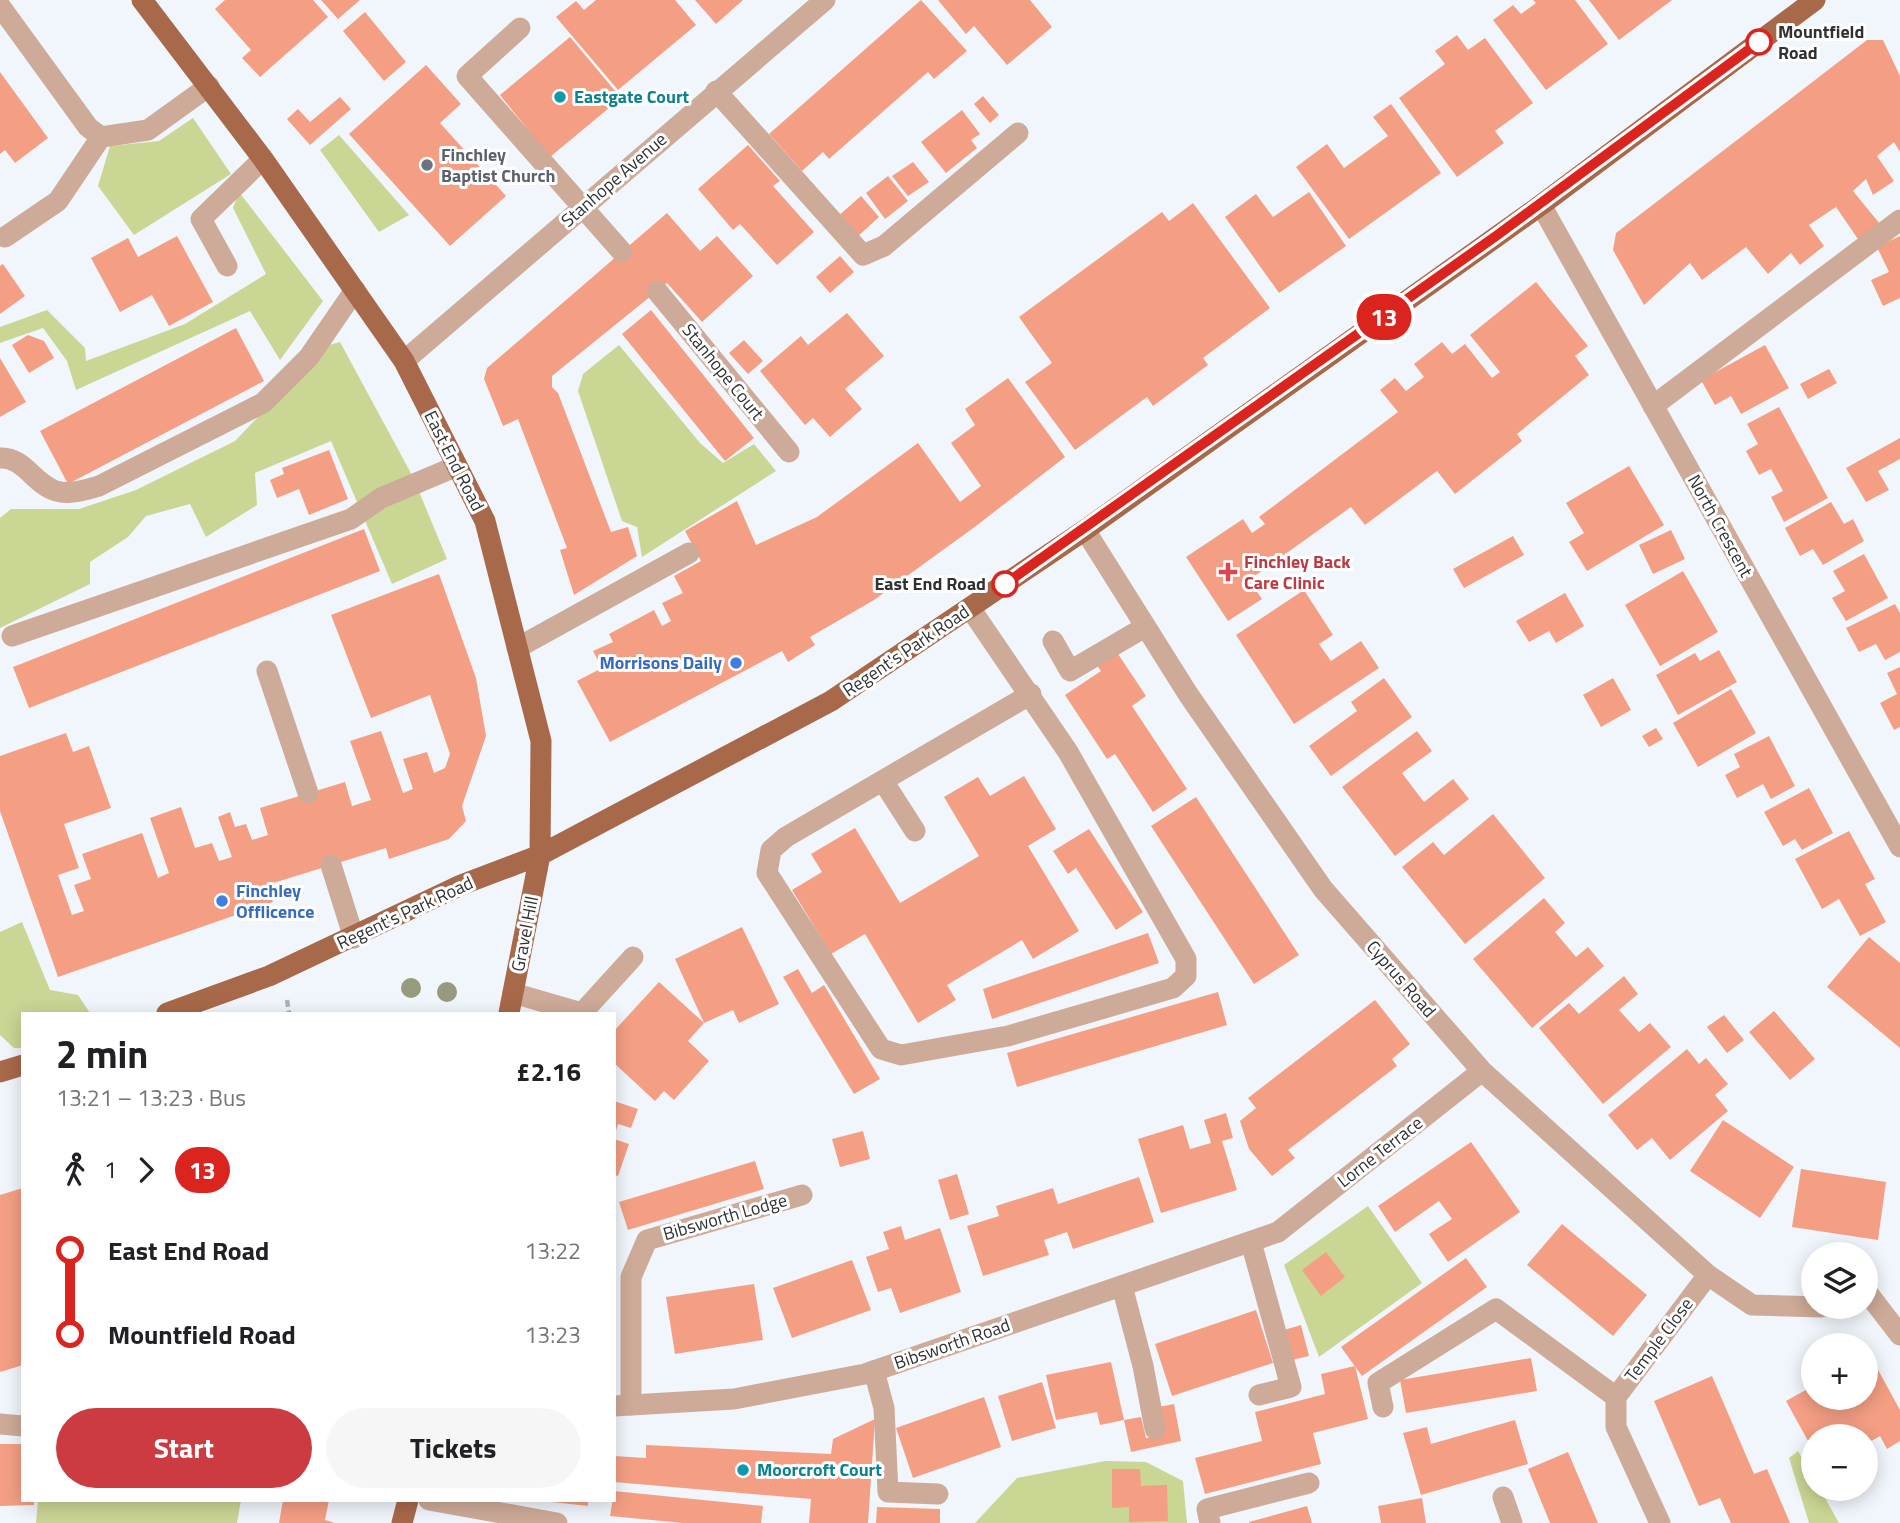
<!DOCTYPE html>
<meta charset="utf-8">
<style>
:root{--surface:#fff;--page:#f6f6f6;--text:#202124;--muted:#757577;--accent:#cb3b41}
body{margin:0;font-family:"Titillium Web",sans-serif;background:var(--page);color:var(--text);height:100vh;display:flex;flex-direction:column;font-size:26px;white-space:nowrap}
*{box-sizing:border-box;margin:0}
p{font-size:23px;color:var(--muted)}
.icon{flex:none;width:38px;height:38px;fill:none;stroke:currentColor;stroke-width:2;stroke-linecap:round;stroke-linejoin:round}
.map{position:relative;flex:1;overflow:hidden}
.sheet{position:absolute;left:21px;top:1012px;width:595px;height:490px;display:flex;flex-direction:column;background:var(--surface);border-radius:0px;box-shadow:0 4px 18px #0003}
.sheet>*{flex:none}
.badge{padding:0 14px;border-radius:23px;font-size:24px;line-height:46px}
.controls{position:absolute;left:1801px;top:1242px;display:grid;gap:14px}
.controls a{display:grid;place-items:center;width:77px;height:77px;border-radius:50%;background:var(--surface);box-shadow:0 4px 18px #0003;font-size:35px}
.map>.badge{position:absolute;translate:-50% -50%;box-shadow:0 0 0 4px #fff}
.legs{display:flex;align-items:center;gap:10px;height:77px;padding:0 35px;font-size:23px}
.legs p{margin-inline-start:auto}
.headline{display:flex;align-items:center;justify-content:space-between;height:119px;padding:0 35px}
h1{font-size:38px;font-weight:700;line-height:52px}
.action{display:flex;gap:14px;margin-top:auto;padding:14px 35px}
.action a{flex:1;height:80px;border-radius:42px;background:var(--accent);color:#fff;font-size:28px;font-weight:700;line-height:80px;text-align:center}
.action a+a{background:var(--page);color:var(--text)}
ul{padding:0 35px;list-style:none}
li{display:flex;align-items:center;gap:24px;height:84px;font-size:26px}
li i{display:grid;place-items:center;width:10px;height:100%;margin:0 9px;background:currentColor}
li i::after{content:'';width:18px;height:18px;margin:-9px;border:5px solid;border-radius:50%;background:var(--surface)}
li p{margin-inline-start:auto}
li:first-child i{background:linear-gradient(#0000 50%,currentColor 0)}
li:last-child i{background:linear-gradient(currentColor 50%,#0000 0)}
.map>svg:first-child{display:block}
.green{fill:#cad694}
.building{fill:#f49f84}
.lines{fill:none;stroke-linecap:round;stroke-linejoin:round}
.path{stroke:#afb3b7;stroke-width:4.5;stroke-dasharray:7 3.5;stroke-linecap:butt}
.service{stroke:#ceaa98;stroke-width:21}
.minor{stroke:#ceaa98;stroke-width:21}
.primary{stroke:#a8694a;stroke-width:21}
.tree{fill:#959b7c}
.line-1-casing{stroke:#fff;stroke-width:16}
.line-1{stroke:#dc241f;stroke-width:10}
.stop-1-dot{fill:#fff;stroke:#dc241f;stroke-width:3.5}
.culture-dot{fill:#0f9aa8;stroke:#fff;stroke-width:2.5}
.worship-dot{fill:#6b7280;stroke:#fff;stroke-width:2.5}
.health-dot{fill:#e0444e;stroke:#fff;stroke-width:2.5}
.shop-dot{fill:#3f7fe0;stroke:#fff;stroke-width:2.5}
.labels{text-anchor:middle;stroke-width:6;stroke-linejoin:round;paint-order:stroke}
.stop-label{font-size:18px;font-weight:bold;fill:#2f3133;stroke:#fff;text-anchor:start}
.culture-label{font-size:18px;font-weight:bold;fill:#0d838f;stroke:#fff;text-anchor:start}
.worship-label{font-size:18px;font-weight:bold;fill:#5b616d;stroke:#fff;text-anchor:start}
.street-label{font-size:18px;fill:#2f3133;stroke:#fff}
.health-label{font-size:18px;font-weight:bold;fill:#be3a42;stroke:#fff;text-anchor:start}
.shop-label{font-size:18px;font-weight:bold;fill:#366cbe;stroke:#fff;text-anchor:end}
</style>
<div class="map">
<svg width="1900" height="1523" viewBox="0 0 1900 1523">
<rect width="100%" height="100%" fill="#f1f6fc"/>
<path class="green" d="M193,118L231,174L134,235L98,186L110,146L159,141Z
M339,135L409,215L379,232L320,150Z
M239,192L323,301L280,360L250,311L76,390L67,361L43,328L0,343V327L47,310L85,348L86,361L185,324L266,274L233,208Z
M340,342L413,477L447,559L392,584L331,441L255,473L257,505L206,537L190,504L146,516L128,537L90,562V584L0,628V518L11,509H79L136,490L235,441L326,346Z
M619,345L700,443L723,463L754,444L776,471L642,557L637,527L622,521L578,391L583,374Z
M22,922L50,990L78,995L90,1013H23V1048H14L0,1035V932Z
M1368,1206L1422,1283L1319,1357L1284,1265Z
M1798,1451L1813,1477V1489H1820L1839,1523H1809L1789,1458Z
M1105,1461L1146,1462L1183,1481L1187,1523H975L1017,1478Z
M38,1500H241L237,1523H36Z"/>
<path class="building" d="M225,0H313L328,17L260,77L242,58L251,50L215,9Z
M321,0H360L338,19Z
M596,0H675L696,25L618,90L556,17L576,1L584,10Z
M695,0H743L716,24Z
M921,0L967,51L934,79L928,72L829,159L823,152L802,171L769,134Z
M938,0H1030L1052,27L1007,65L974,26L966,34Z
M1533,0H1575L1608,44L1546,90L1493,20L1513,5L1521,14L1536,3Z
M1589,0H1672L1619,40Z
M365,12L406,62L384,81L343,31Z
M1457,35L1468,50L1485,38L1533,103L1495,131L1504,143L1457,177L1399,98L1445,64L1435,51Z
M570,37L621,98L550,157L500,95Z
M1867,40H1883L1900,76V152L1894,142L1877,156L1894,181L1873,195L1866,179L1853,191L1880,224L1860,242L1836,207L1809,225L1824,246L1800,265L1791,253L1768,274L1746,247L1702,280L1690,263L1644,305L1613,250L1616,233Z
M426,65L461,104L440,123L506,196L450,246L349,134Z
M0,72L48,138L15,163L5,150L0,154Z
M983,96L999,115L990,123L974,104Z
M340,97L351,109L310,145L287,119L298,109L310,122Z
M1391,104L1441,173L1349,239L1296,167L1327,144L1344,168L1388,136L1373,117Z
M962,110L980,134L971,140L977,148L946,173L921,142Z
M748,145L780,181L773,186L814,232L777,265L740,224L733,230L698,189Z
M913,162L929,182L908,196L892,176Z
M888,176L908,201L885,219L866,193Z
M1309,192L1346,246L1279,293L1225,217L1256,194L1273,217Z
M861,196L879,217L856,238L837,217Z
M1193,203L1270,308L1203,358L1208,365L1153,406L1147,397L1075,450L1025,382L1052,363L1019,317L1162,212L1169,221Z
M667,213L700,251L717,236L753,276L702,322L667,283L552,376V387L558,393L611,532L628,527L637,556L574,595L560,550L567,548L518,419L503,426L484,379L487,368Z
M177,236L213,302L169,326L152,295L120,312L91,258L128,238L138,257Z
M1900,236V298L1883,306L1871,280L1889,272L1877,247Z
M840,256L854,272L830,293L816,277Z
M3,264L25,296L0,314V266Z
M1536,282L1588,346L1575,356L1589,375L1517,434L1522,441L1455,494L1437,471L1365,525L1351,507L1249,580L1262,599L1228,621L1186,557L1243,519L1252,533L1265,524L1259,517L1398,412L1380,390L1395,378L1406,391L1424,377L1414,364L1442,342L1452,354L1465,344L1492,378L1500,372L1470,335Z
M651,310L754,438L725,461L622,334Z
M847,313L884,356L845,389L862,409L830,437L813,418L805,425L760,371L801,336L808,345Z
M236,328L264,381L68,484L40,431Z
M28,335L44,341L54,358L29,373L12,345Z
M744,340L763,361L748,374L729,353Z
M1765,345L1789,388L1741,414L1731,396L1715,405L1701,380Z
M0,358L26,402L0,417Z
M1829,369L1837,383L1808,399L1800,384Z
M1008,378L1065,457L976,526L874,600L810,637L815,645L788,662L782,651L610,742L577,681L602,668L593,651L613,642L609,634L654,610L662,626L671,621L662,603L683,593L674,576L701,561L685,531L737,501L756,545L817,517L918,443L960,502L981,486L951,443L975,425L965,409Z
M1779,407L1828,498L1784,522L1771,497L1783,491L1771,469L1759,475L1746,451L1758,444L1747,424Z
M1900,438V459L1878,471L1889,490L1866,502L1846,468Z
M329,450L348,499L309,515L299,489L277,498L270,480L284,474L282,468Z
M1629,466L1664,525L1587,571L1569,542L1584,533L1566,503Z
M1831,502L1844,524L1853,519L1864,541L1823,565L1813,549L1800,556L1785,528Z
M364,529L380,571L29,708L13,667Z
M1671,530L1685,559L1653,574L1639,545Z
M1513,536L1524,555L1464,588L1453,569Z
M1864,554L1888,598L1846,621L1832,598L1845,591L1833,571Z
M1683,571L1718,632L1660,666L1625,605Z
M439,574L476,678L486,736L462,806L466,821L449,839L389,859L386,848L267,885L273,902L58,977L0,811V756L66,733L73,752L89,746L111,808L64,824L79,868L58,875L72,915L84,911L74,885L91,879L82,854L142,833L158,878L169,873L150,818L181,807L195,848L212,843L219,861L232,857L218,817L230,812L235,827L246,824L252,840L268,835L260,808L345,782L352,806L371,800L350,741L381,731L403,793L413,789L403,759L427,752L434,773L445,768L450,754L430,695L371,718L331,615Z
M1304,590L1333,635L1319,644L1331,661L1361,641L1379,668L1294,724L1236,635Z
M1565,593L1584,626L1556,643L1549,631L1529,642L1516,621Z
M1895,604L1900,613V652L1885,660L1876,644L1859,652L1846,628Z
M1719,650L1737,682L1678,715L1656,675L1695,653L1700,661Z
M1116,651L1146,696L1132,706L1187,789L1153,812L1115,754L1107,759L1065,695L1101,671L1096,664Z
M1900,667V727L1894,730L1880,703L1897,694L1887,673Z
M1384,678L1412,717L1331,776L1309,746L1357,711L1351,702Z
M1613,678L1631,710L1601,727L1583,695Z
M1731,689L1756,733L1698,767L1673,723Z
M1656,728L1663,739L1649,747L1642,736Z
M1417,731L1432,751L1402,773L1414,789L1424,802L1453,779L1469,799L1395,856L1342,787Z
M1769,736L1795,786L1771,799L1763,784L1737,798L1725,775L1740,767L1734,754Z
M1024,776L1056,829L1028,846L1079,931L1033,959L1022,940L947,985L956,1000L918,1023L865,934L831,954L792,890L822,872L811,854L855,828L900,903L979,856L944,797L978,777L990,796Z
M1809,788L1833,833L1802,850L1795,839L1783,846L1764,812Z
M1196,797L1299,955L1254,984L1151,826Z
M1493,814L1545,878L1465,944L1402,867L1433,842L1444,855Z
M1089,829L1143,912L1116,930L1076,868L1068,874L1053,851Z
M1849,831L1875,879L1865,884L1886,922L1860,936L1839,899L1822,909L1795,859Z
M1544,898L1565,923L1555,932L1576,957L1588,947L1604,966L1532,1028L1473,959Z
M742,927L779,1004L739,1023L733,1010L704,1023L675,959Z
M1148,933L1159,963L992,1019L983,989Z
M1869,937L1900,963V1048L1827,987Z
M798,969L812,993L824,985L880,1079L854,1094L783,977Z
M1624,976L1638,994L1619,1010L1639,1032L1650,1023L1671,1047L1603,1104L1539,1028L1569,1003L1579,1014Z
M659,982L704,1023L688,1041L709,1061L674,1100L664,1091L655,1101L614,1063V1031Z
M1218,992L1227,1025L1017,1087L1007,1053Z
M1375,1000L1410,1044L1392,1059L1397,1066L1288,1150L1295,1158L1272,1176L1249,1149L1240,1121L1256,1108L1248,1098Z
M1774,1011L1815,1059L1790,1080L1749,1032Z
M1724,1015L1744,1040L1727,1053L1707,1027Z
M1687,1049L1699,1064L1706,1058L1728,1084L1715,1095L1728,1111L1670,1160L1652,1138L1637,1150L1608,1115Z
M614,1101L638,1109L631,1128L618,1124L615,1134Z
M1226,1113L1233,1138L1222,1141L1237,1190L1161,1213L1138,1139L1183,1125L1190,1149L1211,1143L1204,1120Z
M1723,1120L1794,1167L1760,1218L1690,1171Z
M863,1131L870,1159L840,1167L832,1139Z
M614,1139L629,1144L618,1176L614,1175Z
M1471,1142L1520,1212L1448,1262L1429,1234L1452,1219L1439,1201L1395,1232L1378,1206Z
M755,1161L764,1189L628,1230L619,1202Z
M1801,1169L1886,1182L1878,1240L1792,1227Z
M957,1174L969,1214L950,1220L938,1180Z
M1139,1177L1154,1222L1073,1249L1067,1232L1044,1240L1049,1255L983,1276L967,1226L999,1216L996,1206L1053,1188L1058,1204Z
M23,1188V1365L0,1372V1195Z
M1562,1224L1647,1295L1613,1336L1527,1265Z
M901,1226L905,1240L940,1228L961,1292L900,1313L891,1288L878,1292L866,1257L889,1249L883,1232Z
M1326,1252L1345,1277L1321,1296L1302,1270Z
M1466,1258L1487,1287L1362,1376L1341,1347Z
M852,1260L871,1310L792,1338L773,1288Z
M754,1284L763,1340L675,1354L666,1297Z
M1256,1310L1273,1363L1172,1396L1155,1344Z
M1301,1325L1309,1356L1292,1360L1284,1330Z
M1870,1355L1900,1410V1441L1887,1449L1880,1436L1866,1444V1437H1813V1450L1786,1401L1813,1386V1398H1866V1358Z
M1531,1358L1537,1391L1406,1413L1400,1380Z
M1111,1362L1124,1420L1100,1425L1097,1412L1056,1420L1046,1375Z
M1355,1366L1368,1419L1313,1433L1321,1464L1205,1494L1195,1458L1262,1441L1255,1412L1325,1394L1321,1374Z
M1712,1376L1754,1474L1767,1469L1790,1523H1731L1720,1498L1699,1506L1654,1401Z
M1042,1382L1056,1428L1012,1441L998,1396Z
M984,1397L1001,1447L913,1478L896,1428Z
M1174,1404L1181,1441L1131,1452L1124,1420L1141,1417L1146,1438L1164,1435L1158,1407Z
M875,1419L868,1523H809L811,1499L614,1482V1456L646,1458V1445L831,1454L833,1439Z
M1515,1420L1528,1464L1421,1495L1403,1433L1427,1427L1431,1444Z
M0,1444H23V1500H34V1505L0,1506Z
M1568,1452L1598,1523H1550L1528,1469Z
M1112,1469H1140L1141,1486L1167,1485L1168,1521L1129,1522V1507L1112,1508Z
M614,1491L763,1506L761,1523H683L610,1516Z
M1422,1498L1426,1523H1381L1378,1506Z
M283,1500H329L325,1520L335,1523H279Z
M534,1500H588V1506Z
M1307,1506L1312,1523H1249V1522Z
M877,1507L940,1509V1523H876Z"/>
<g class="lines">
<path class="path" d="M287,1000L289,1013"/>
<path class="service" d="M0,6L88,127L101,137
M520,28L467,76L622,252
M716,91L863,255L884,246L1018,133
M227,266L201,219L263,159
M657,291L789,452
M1653,406L1900,220
M0,458C23,456 35,485 56,491C70,495 84,490 99,486L263,403L309,357L355,290
M970,608L1068,752L1186,959V976L1173,988L1008,1036L901,1055L881,1049L767,873L771,850L786,837L1031,694
M12,636L351,519L381,498L457,466
M1053,641L1070,671L1145,627
M517,648L689,553
M267,671L308,793
M883,781L915,831
M331,865L354,938
M513,993L582,1013L633,957
M1251,1242L1291,1387L1259,1395
M1122,1286L1143,1366L1155,1429
M874,1371L884,1408L888,1492L938,1494
M631,1405V1277L647,1240L802,1195
M1383,1407L1378,1383L1496,1309L1616,1397
M0,1424L23,1426
M429,1500L557,1523
M1210,1523L1207,1509L1309,1483"/>
<path class="minor" d="M1541,205L1900,847
M5,237L58,201L101,137L148,130L209,86
M404,361L825,0
M1085,530L1188,694L1323,889L1482,1071L1708,1275L1752,1305L1821,1307
M1866,1297L1870,1296L1900,1335
M614,1406L734,1399L865,1374L1278,1232L1482,1071
M1503,1497L1512,1523
M1660,1523L1616,1427V1397L1708,1275"/>
<path class="primary" d="M142,0L263,159L404,361L485,521L541,741L540,855L509,1013
M167,1013L269,976L461,885L540,855L831,701L1085,530L1541,205L1815,0
M0,1072L23,1065
M402,1523L408,1500"/>
</g>
<g class="tree">
<circle cx="411" cy="988" r="10"/>
<circle cx="447" cy="992" r="10"/>
</g>
<g class="lines">
<defs>
<path id="line-1" d="M1005,584L1496,236L1759,42"/>
</defs>
<use href="#line-1" class="line-1-casing"/>
<use href="#line-1" class="line-1"/>
</g>
<g class="stop-1-dot">
<circle cx="1759" cy="42" r="12"/>
<circle cx="1005" cy="584" r="12"/>
</g>
<g class="culture-dot">
<circle cx="560" cy="97" r="7"/>
<circle cx="743" cy="1470" r="7"/>
</g>
<circle class="worship-dot" cx="427" cy="165" r="7"/>
<path class="health-dot" d="M1224.5 561.5h7v7h7v7h-7v7h-7v-7h-7v-7h7z"/>
<g class="shop-dot">
<circle cx="736" cy="663" r="7"/>
<circle cx="222" cy="901" r="7"/>
</g>
<g class="labels">
<g class="stop-label">
<text x="1778" y="38">Mountfield<tspan x="1778" dy="21">Road</tspan></text>
<text x="986" y="590" text-anchor="end">East End Road</text>
</g>
<g class="culture-label">
<text x="574" y="103">Eastgate Court</text>
<text x="757" y="1476">Moorcroft Court</text>
</g>
<g class="worship-label">
<text x="441" y="161">Finchley<tspan x="441" dy="21">Baptist Church</tspan></text>
</g>
<g class="street-label">
<text transform="translate(614 180) rotate(-41)" y="6">Stanhope Avenue</text>
<text transform="translate(723 372) rotate(51)" y="6">Stanhope Court</text>
<text transform="translate(454 461) rotate(63)" y="6">East End Road</text>
<text transform="translate(1720 526) rotate(61)" y="6">North Crescent</text>
<text transform="translate(906 651) rotate(-34)" y="6">Regent's Park Road</text>
<text transform="translate(405 913) rotate(-25)" y="6">Regent's Park Road</text>
<text transform="translate(525 934) rotate(-79)" y="6">Gravel Hill</text>
<text transform="translate(1401 979) rotate(49)" y="6">Cyprus Road</text>
<text transform="translate(1380 1152) rotate(-38)" y="6">Lorne Terrace</text>
<text transform="translate(725 1217) rotate(-16)" y="6">Bibsworth Lodge</text>
<text transform="translate(1659 1340) rotate(-53)" y="6">Temple Close</text>
<text transform="translate(952 1344) rotate(-19)" y="6">Bibsworth Road</text>
</g>
<g class="health-label">
<text x="1244" y="568">Finchley Back<tspan x="1244" dy="21">Care Clinic</tspan></text>
</g>
<g class="shop-label">
<text x="722" y="669">Morrisons Daily</text>
<text x="236" y="897" text-anchor="start">Finchley<tspan x="236" dy="21">Offlicence</tspan></text>
</g>
</g>
</svg>
<div class="controls">
<a><svg class="icon" aria-label="layers" viewBox="0 0 24 24"><path d="M12 4l9 5-9 5-9-5zM3 14l9 5 9-5"/></svg></a>
<a>+</a>
<a>−</a>
</div>
<b class="badge" style="left:1384px;top:317px;background:#dc241f;color:#fff">13</b>
<section class="sheet">
<div class="headline"><div><h1>2 min</h1><p>13:21 – 13:23 · Bus</p></div><b>£2.16</b></div>
<div class="legs"><svg class="icon" aria-label="walk" viewBox="0 0 24 24"><circle cx="13" cy="4" r="2"/><path d="M13 8l-2 6 4 7M11 14l-3 7M7 12l3-4h3l4 4"/></svg>1<svg class="icon" aria-label="forward" viewBox="0 0 24 24"><path d="M9 5l7 7-7 7"/></svg><b class="badge" style="background:#dc241f;color:#fff">13</b></div>
<ul>
<li><i style="color:#dc241f"></i><b>East End Road</b><p>13:22</p></li>
<li><i style="color:#dc241f"></i><b>Mountfield Road</b><p>13:23</p></li>
</ul>
<div class="action"><a>Start</a><a>Tickets</a></div>
</section>
</div>
